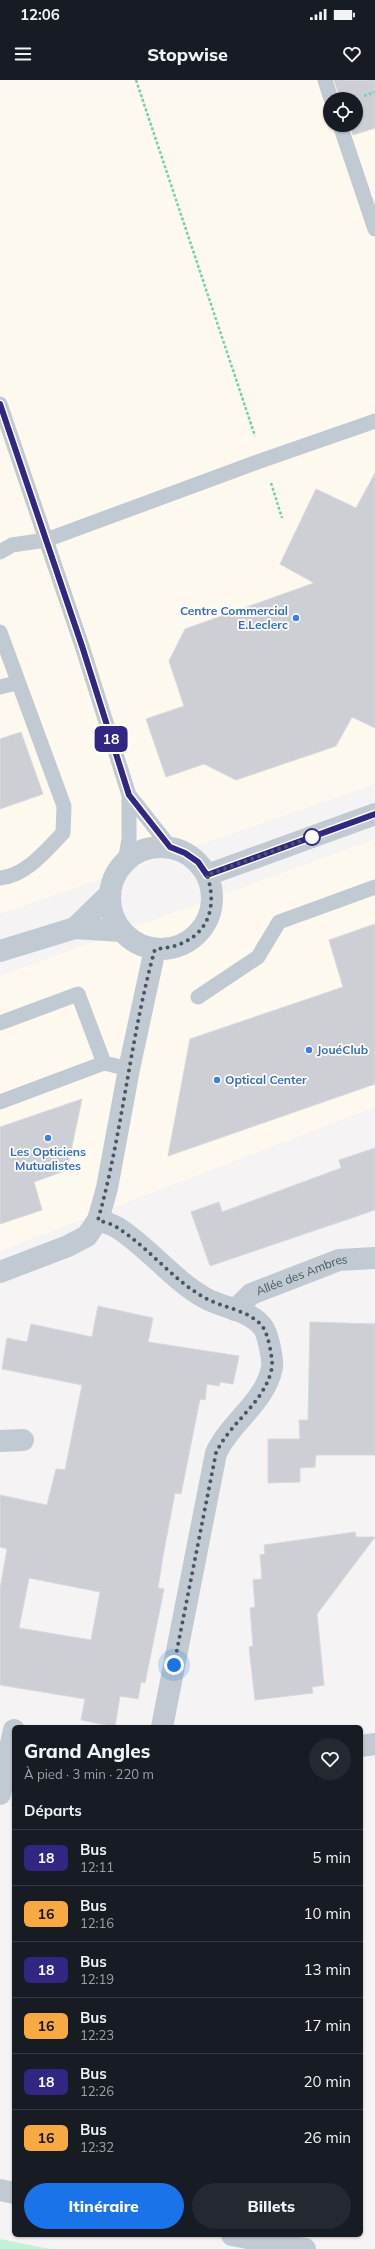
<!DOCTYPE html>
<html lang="fr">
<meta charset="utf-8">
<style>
:root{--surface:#171b24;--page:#242831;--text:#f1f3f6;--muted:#9ea1a6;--line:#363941;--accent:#1a73e8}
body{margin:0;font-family:Mulish,sans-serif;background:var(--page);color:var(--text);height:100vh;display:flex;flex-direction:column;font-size:15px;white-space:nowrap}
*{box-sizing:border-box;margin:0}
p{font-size:13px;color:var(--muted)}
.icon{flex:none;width:22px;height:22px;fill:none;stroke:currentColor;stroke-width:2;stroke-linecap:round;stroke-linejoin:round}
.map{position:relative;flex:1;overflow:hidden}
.panel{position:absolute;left:12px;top:1645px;width:351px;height:512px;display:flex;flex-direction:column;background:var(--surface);border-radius:6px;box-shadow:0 1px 3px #0004}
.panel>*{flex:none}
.badge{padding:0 8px;border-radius:6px;font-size:14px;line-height:26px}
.fabs{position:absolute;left:323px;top:12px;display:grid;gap:8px}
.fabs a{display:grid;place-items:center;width:40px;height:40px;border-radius:50%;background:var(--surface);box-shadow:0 1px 3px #0004;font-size:20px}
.you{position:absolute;width:20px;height:20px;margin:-10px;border:3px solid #fff;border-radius:50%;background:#1a73e8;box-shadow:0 0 0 6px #1a73e833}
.map>.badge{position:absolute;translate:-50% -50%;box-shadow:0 0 0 2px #fff}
h2{padding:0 12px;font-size:15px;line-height:36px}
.round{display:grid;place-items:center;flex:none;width:42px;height:42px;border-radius:21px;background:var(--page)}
.head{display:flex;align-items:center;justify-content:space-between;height:68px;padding:0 12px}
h1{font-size:19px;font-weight:800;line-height:30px}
.action{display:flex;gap:8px;margin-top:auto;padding:8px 12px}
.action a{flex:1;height:46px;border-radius:24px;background:var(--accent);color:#fff;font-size:16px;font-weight:800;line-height:46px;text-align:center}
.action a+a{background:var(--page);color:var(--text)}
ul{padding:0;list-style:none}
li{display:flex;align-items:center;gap:12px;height:56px;padding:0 12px;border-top:1px solid var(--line)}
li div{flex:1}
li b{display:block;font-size:15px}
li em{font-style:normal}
li .badge{min-width:44px;font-weight:700;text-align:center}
.status{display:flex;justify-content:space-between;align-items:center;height:28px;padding:0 20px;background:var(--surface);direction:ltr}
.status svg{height:11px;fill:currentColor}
header{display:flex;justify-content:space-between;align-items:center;height:52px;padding:0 12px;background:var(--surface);font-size:18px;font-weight:800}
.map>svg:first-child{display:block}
.commercial{fill:#fdf9ef;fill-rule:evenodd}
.green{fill:#c3f1d5}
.building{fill:#cdcfd5;stroke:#d7d9de;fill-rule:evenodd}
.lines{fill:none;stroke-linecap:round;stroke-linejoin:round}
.path{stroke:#7ad0a6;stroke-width:2.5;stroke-dasharray:3 2;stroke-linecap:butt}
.lane{stroke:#c1cad2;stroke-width:15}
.street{stroke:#c1cad2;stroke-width:22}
.line-casing{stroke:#fff;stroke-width:9}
.line{stroke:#312783;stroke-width:6}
.walk{stroke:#4a5661;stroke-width:4;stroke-dasharray:0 7.2}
.shop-dot{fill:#3f7fe0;stroke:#fff;stroke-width:1.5}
.stop-dot{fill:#fff;stroke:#312783;stroke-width:2}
.labels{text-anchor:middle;stroke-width:3.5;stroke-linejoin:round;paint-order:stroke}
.shop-label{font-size:12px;font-weight:bold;fill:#366cbe;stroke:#fff;text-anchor:start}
.street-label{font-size:12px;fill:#4a5661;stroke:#fff}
</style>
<div class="status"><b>12:06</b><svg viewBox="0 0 49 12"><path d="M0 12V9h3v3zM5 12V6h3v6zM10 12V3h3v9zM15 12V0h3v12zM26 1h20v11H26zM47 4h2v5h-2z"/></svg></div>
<header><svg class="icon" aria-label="menu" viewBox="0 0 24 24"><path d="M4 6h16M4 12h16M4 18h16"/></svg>Stopwise<svg class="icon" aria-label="heart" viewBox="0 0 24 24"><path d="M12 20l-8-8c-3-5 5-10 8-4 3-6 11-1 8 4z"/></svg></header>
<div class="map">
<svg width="375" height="2169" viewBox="0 0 375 2169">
<rect width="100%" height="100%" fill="#f5f3f3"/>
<path class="commercial" d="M0,0H375V704L0,834ZM330,19H356V45H330Z
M375,759V1027L0,1171V896Z"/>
<path class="green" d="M0,2159L50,2169H0Z"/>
<path class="building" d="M334,0H375V48L353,55L350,45H356V19H340Z
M375,393V648L352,637L336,666L236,700L204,684L166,697L146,639L184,626L169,581L185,549L314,503L280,484L316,409L356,428Z
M21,652L43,714L0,729V659Z
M375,844V1004L168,1076L190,959L343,907L329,860Z
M82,1019L67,1090L34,1102L42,1130L0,1144V1047Z
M375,1068V1130L210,1186L191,1132L219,1122L222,1132L341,1088L339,1080Z
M98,1226L153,1238L148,1262L239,1276L233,1304L220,1302L219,1306L207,1304L205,1320L200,1319L181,1414L175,1413L163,1476L158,1508L164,1509L145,1603L141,1602L138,1619L120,1616L115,1647L81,1640L85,1619L0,1605V1509L7,1469L0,1467V1415L47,1425L56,1389L65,1390L82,1305L2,1289L7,1258L27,1262L31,1244L92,1257ZM29,1498L100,1512L91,1560L19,1548Z
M310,1242L375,1244V1375H316L315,1387L300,1388V1402L268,1403V1359H300L299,1340H308Z
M355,1452L356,1457H375L317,1534L324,1605L312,1607L313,1613L255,1620L249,1567L253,1566L250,1528L255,1527L253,1500L262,1499L260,1475L265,1474L264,1465Z"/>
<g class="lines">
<path class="path" d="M136,0L255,356
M364,16L375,12
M271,403L282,438"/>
<path class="lane" d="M325,0L331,19
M340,45L375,149
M0,324L82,566L129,715V759L125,782
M0,472L12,465L46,460L263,380L375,341
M0,552L64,726L63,753C46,770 26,796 0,798
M0,607L17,603
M129,715L170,767
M198,917L258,877L279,842L375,807
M0,943L78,914L104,983
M0,1022L104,983L129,989"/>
<g class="street">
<circle cx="161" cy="818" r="51"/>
<path d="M207,795L375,734"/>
<path d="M75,848L110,814"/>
<path d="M0,871L75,848L121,851"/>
<path d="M98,1140C104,1142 112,1144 118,1148C149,1168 173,1200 205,1218C223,1228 249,1230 262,1246C268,1252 273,1280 272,1287C266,1322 230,1342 216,1373L162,1647"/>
<path d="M0,1192L68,1166L87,1156L98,1140L107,1108L129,989L155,869"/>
<path id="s1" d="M235,1230L251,1214L339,1180L375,1178"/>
<path d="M0,1361L23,1360"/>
<path d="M361,1666L375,1664"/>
<path d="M0,1714L14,1650"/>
<path d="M0,2110L14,2113"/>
<path d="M232,2155L305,2169"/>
</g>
</g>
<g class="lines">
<defs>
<path id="line" d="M0,324L82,566L129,715L170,767L185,773L198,782L207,795L375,734"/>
</defs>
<use href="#line" class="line-casing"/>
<use href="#line" class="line"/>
<path class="walk" d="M174,1585L216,1373C230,1342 266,1322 272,1287C273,1280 268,1252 262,1246C249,1230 223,1228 205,1218C173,1200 149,1168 118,1148C112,1144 104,1142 98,1140C123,1051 130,958 155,869C199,867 221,837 207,795L312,757"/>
</g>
<g class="shop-dot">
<circle cx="296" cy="538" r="4"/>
<circle cx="309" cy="970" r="4"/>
<circle cx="217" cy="1000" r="4"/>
<circle cx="48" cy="1058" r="4"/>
</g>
<circle class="stop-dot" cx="312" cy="757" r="8"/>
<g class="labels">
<g class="shop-label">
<text x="288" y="535" text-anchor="end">Centre Commercial<tspan x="288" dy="14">E.Leclerc</tspan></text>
<text x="317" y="974">JouéClub</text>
<text x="225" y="1004">Optical Center</text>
<text x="48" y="1076" text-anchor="middle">Les Opticiens<tspan x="48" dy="14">Mutualistes</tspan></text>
</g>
<g class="street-label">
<text dy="4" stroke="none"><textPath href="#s1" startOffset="77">Allée des Ambres</textPath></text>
</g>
</g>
</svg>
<div class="fabs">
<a><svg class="icon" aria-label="locate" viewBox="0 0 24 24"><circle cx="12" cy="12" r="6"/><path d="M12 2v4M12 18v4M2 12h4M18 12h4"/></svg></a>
</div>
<div class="you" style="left:174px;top:1585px"></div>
<b class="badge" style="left:111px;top:659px;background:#312783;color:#fff">18</b>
<section class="panel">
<div class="head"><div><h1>Grand Angles</h1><p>À pied · 3 min · 220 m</p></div><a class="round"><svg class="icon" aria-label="heart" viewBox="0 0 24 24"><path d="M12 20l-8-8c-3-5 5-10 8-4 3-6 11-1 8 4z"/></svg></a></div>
<h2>Départs</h2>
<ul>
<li><span class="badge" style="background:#312783;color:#fff">18</span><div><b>Bus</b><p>12:11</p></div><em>5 min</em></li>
<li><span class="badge" style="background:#f7aa42;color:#111">16</span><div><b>Bus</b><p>12:16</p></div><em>10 min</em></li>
<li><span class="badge" style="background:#312783;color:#fff">18</span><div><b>Bus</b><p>12:19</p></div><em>13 min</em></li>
<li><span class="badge" style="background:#f7aa42;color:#111">16</span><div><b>Bus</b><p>12:23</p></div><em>17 min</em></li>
<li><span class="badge" style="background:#312783;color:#fff">18</span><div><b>Bus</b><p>12:26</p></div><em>20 min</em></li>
<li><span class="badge" style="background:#f7aa42;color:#111">16</span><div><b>Bus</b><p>12:32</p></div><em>26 min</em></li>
</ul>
<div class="action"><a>Itinéraire</a><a>Billets</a></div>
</section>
</div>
